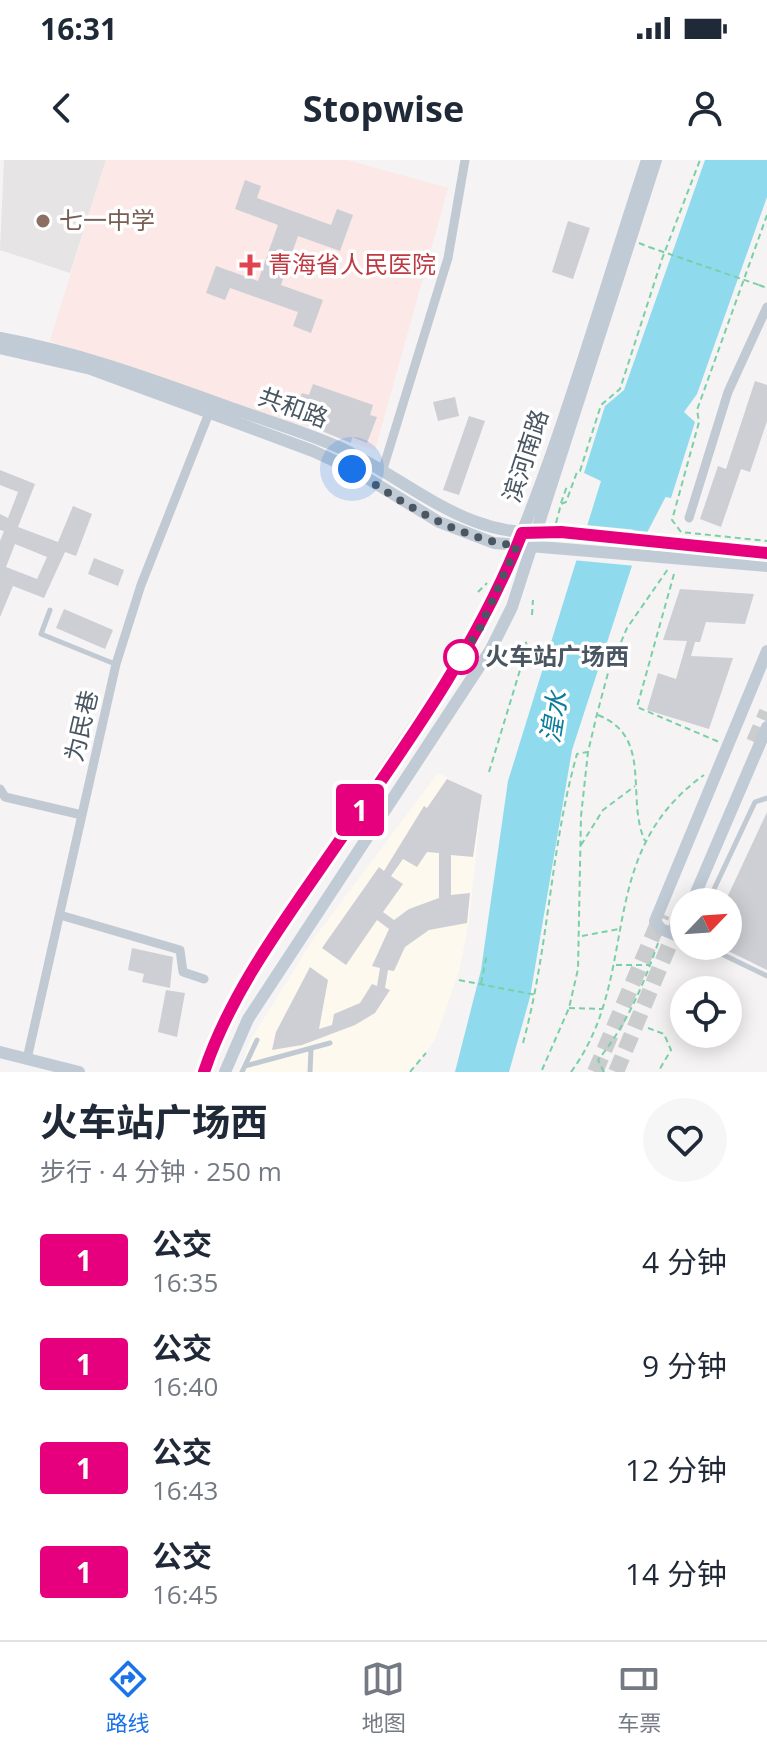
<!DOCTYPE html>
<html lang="zh">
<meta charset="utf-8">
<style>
:root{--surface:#fff;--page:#f6f6f7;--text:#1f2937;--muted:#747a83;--line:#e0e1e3;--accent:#1a73e8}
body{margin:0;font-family:"Open Sans","Noto Sans SC",sans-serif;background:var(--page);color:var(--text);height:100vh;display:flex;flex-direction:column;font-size:30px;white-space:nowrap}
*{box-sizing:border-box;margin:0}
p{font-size:26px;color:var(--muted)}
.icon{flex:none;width:44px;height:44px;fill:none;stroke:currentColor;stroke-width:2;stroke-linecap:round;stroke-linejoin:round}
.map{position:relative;height:912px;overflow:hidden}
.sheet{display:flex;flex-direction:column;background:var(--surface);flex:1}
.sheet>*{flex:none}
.badge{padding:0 16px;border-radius:6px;font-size:28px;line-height:52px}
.needle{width:52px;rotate:65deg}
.controls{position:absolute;left:670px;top:728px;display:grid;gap:16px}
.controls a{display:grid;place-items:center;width:72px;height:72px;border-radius:50%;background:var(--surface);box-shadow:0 4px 20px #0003;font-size:40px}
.you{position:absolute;width:40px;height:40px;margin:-20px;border:6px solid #fff;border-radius:50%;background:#1a73e8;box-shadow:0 0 0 12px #1a73e833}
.map>.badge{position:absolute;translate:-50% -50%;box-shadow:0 0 0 4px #fff}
.round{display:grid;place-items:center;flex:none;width:84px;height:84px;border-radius:42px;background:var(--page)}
.head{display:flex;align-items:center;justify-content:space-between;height:136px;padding:0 40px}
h1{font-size:38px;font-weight:700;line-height:60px}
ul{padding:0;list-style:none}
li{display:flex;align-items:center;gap:24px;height:104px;padding:0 40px}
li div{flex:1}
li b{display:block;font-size:30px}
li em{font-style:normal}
li .badge{min-width:88px;font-weight:700;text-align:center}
.status{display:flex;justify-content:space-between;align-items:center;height:56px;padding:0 40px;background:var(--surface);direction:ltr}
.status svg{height:22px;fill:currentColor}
header{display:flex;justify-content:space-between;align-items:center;height:104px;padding:0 40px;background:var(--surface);font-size:36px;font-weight:700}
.tabs{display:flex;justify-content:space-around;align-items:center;height:112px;border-top:2px solid var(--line);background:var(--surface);font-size:22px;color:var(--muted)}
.tabs a{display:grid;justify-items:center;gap:4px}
.tabs .active{color:var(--accent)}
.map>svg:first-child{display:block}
.commercial{fill:#fdf9ef}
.education{fill:#e6e4e5}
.medical{fill:#fce8e6}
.water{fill:#90daee}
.pier{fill:#f5f3f3}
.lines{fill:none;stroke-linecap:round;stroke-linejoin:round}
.river{stroke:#90daee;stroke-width:14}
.building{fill:#cdcfd5;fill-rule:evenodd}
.highway-tunnel{stroke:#caccce;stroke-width:16;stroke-dasharray:16 8;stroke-linecap:butt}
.path{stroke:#7ad0a6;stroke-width:2;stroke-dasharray:6 4;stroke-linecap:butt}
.lane{stroke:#c1cad2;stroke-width:5}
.street{stroke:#c1cad2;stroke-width:9}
.secondary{stroke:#c1cbd6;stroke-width:12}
.path-bridge{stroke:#7ad0a6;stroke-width:2;stroke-dasharray:6 4;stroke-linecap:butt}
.line-casing{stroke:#fff;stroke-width:18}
.line{stroke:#e6007e;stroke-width:12}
.walk{stroke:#4a5661;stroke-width:8;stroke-dasharray:0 14.4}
.education-dot{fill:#8d6e63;stroke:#fff;stroke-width:3}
.health-dot{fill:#e0444e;stroke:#fff;stroke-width:3}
.stop-dot{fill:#fff;stroke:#e6007e;stroke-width:4}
.labels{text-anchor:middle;stroke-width:7;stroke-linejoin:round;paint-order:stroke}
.education-label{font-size:24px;fill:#785e54;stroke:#fff;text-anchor:start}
.health-label{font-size:24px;fill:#be3a42;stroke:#fff;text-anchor:start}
.street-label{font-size:24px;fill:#4a5661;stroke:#fff}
.stop-label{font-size:24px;font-weight:bold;fill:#4a5661;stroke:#fff;text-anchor:start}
.water-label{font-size:26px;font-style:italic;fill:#0c7c9b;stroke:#fff}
</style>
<div class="status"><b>16:31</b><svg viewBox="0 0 49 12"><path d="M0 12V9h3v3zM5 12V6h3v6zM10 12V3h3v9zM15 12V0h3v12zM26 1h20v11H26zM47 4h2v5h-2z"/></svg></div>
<header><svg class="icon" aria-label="back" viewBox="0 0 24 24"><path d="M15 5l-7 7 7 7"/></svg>Stopwise<svg class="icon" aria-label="person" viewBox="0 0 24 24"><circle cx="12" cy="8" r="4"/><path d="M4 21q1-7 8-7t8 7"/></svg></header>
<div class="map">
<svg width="767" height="912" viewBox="0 0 767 912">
<rect width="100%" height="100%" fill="#f5f3f3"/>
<path class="commercial" d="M438,613L482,636L469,762L459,811L435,880L410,912H239L250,881L312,781Z"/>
<path class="education" d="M4,0H106L70,113L0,90Z"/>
<path class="medical" d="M106,0H347L448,28L375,290L50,181Z"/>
<path class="water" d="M705,0H767V37L697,234L684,252L695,262L671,338L655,335L572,590L530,837L509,912H455L481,810L508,621L601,321L584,313L605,246L624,230Z"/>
<path class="pier" d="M586,365L648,371L636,406L572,400Z"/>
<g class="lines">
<path class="river" d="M640,371L667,319"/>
</g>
<path class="building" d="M245,20L261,26L257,38L331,65L337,49L353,55L340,91L298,76L281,125L323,140L311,173L293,166L298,152L230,128L225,140L206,133L216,106L258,121L278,65L235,49Z
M568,61L590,68L573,119L552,112Z
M755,221L767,225V261L750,312L741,309L721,367L700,359L718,306L726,309Z
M313,224L373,245L370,255L377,257L367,283L352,277L351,283L295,260L296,256L286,252L290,239L298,243L302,233L309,235Z
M455,237L459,256L438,261L433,242Z
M469,256L485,261L459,335L443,330Z
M0,310L35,324L18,367L58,382L73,346L92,354L76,396L65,392L44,438L13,426L0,457V381L4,371L0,370V354L8,358L18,332L0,325ZM15,384L47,397L37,419L6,407Z
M94,398L124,410L118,426L88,414Z
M680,429L754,434L745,464L706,462L700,482H695L691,496L733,498L709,569L647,550L658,513L676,519L687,481L663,480Z
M64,449L113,470L105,489L56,468Z
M447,619L482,635L473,697L451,695V735L470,733L467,763L429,770L405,787L394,811L388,810L385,828L390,830L375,853L355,865L302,885L272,890L276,872L310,807L328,820L319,869L332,865L334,854L360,843L372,824L377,826L380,808L372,806L389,769L377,760L346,805L322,788L379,707L384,711L424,646L427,648ZM427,692L439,693V738L409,749L394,760L383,752L403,724L391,716L403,699L417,707Z
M767,652V810L718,786H728V742H725Z
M132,788L173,797L170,828L142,822L144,814L128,810Z
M166,830L185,833L177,877L158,872Z"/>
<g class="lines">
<path class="highway-tunnel" d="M754,582L767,552
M595,912L662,754
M616,912L684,750"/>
<path class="path" d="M767,55L697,250L699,262L672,360L681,372L767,381
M639,83L649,87
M759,125L767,128
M524,328L528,312
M561,343L567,326
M556,363L561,344L566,342L577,312L580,311L601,245L620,229L662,99L700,0
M674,414L637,547L719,582
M478,432L487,423
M532,455L533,440
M598,555C654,577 625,638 645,681
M489,612L527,487L525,478
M581,685L603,650L635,626
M582,776L619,769
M616,805H649
M459,820L536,835
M481,823L487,794
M569,848L602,849
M648,868L664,874L671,890L658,912
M523,883C549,788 550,689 577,594L587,592
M542,910L569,848L578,809L581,656L588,592L597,554L608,513L627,468L668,409
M410,912L426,893
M571,912C643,814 592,695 704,615
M604,912L598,900C627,864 643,826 658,783"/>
<path class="lane" d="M50,450L41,474L115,504
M708,742L755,642L767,638
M705,786L767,816
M245,906L330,883
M242,912L257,880
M310,912L311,889"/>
<path class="street" d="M382,312L448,98L465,0
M689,358L728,232L767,147
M0,629L5,637L82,655
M60,755L180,790L183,812L204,819
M27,899L116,504L141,425L209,253"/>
<path class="secondary" d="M0,178C82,193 159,222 237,250C273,263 311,274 345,290C421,328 469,382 561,372L767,392
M0,188L91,209L313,291L352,309L439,362L494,383L767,406
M692,742L767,567
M684,762L678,776L661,769L655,761L767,491
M0,892L79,912
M204,912L230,850L272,778L480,468C552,320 595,156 647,0
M225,912L248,859L491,489L512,447L656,0"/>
<path class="path-bridge" d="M649,87L759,125"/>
</g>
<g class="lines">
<defs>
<path id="line" d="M204,912C229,837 277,771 322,706C395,600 475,494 522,373L561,372L767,393"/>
</defs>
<use href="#line" class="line-casing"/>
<use href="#line" class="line"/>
<path class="walk" d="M352,309C402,343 456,378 517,386L480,468L461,497"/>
</g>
<circle class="education-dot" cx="43" cy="61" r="8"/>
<path class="health-dot" d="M246 93h8v8h8v8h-8v8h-8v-8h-8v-8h8z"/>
<circle class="stop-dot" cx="461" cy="497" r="16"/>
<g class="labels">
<g class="education-label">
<text x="59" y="69">七一中学</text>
</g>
<g class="health-label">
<text x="268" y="113">青海省人民医院</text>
</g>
<g class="street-label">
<text transform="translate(293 248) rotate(20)" y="8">共和路</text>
<text transform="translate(526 296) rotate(-72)" y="8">滨河南路</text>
<text transform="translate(82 566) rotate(-77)" y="8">为民巷</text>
</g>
<g class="stop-label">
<text x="485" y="505">火车站广场西</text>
</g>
<g class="water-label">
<text transform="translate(554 557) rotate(-81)" y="9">湟水</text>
</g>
</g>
</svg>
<div class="controls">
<a><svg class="needle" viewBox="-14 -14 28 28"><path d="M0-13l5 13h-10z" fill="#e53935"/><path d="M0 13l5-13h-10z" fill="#747a83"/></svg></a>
<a><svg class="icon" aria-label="locate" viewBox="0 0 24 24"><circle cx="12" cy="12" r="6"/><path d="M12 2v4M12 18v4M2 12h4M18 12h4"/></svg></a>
</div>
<div class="you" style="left:352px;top:309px"></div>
<b class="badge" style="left:360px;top:650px;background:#e6007e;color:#fff">1</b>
</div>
<section class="sheet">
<div class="head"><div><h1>火车站广场西</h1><p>步行 · 4 分钟 · 250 m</p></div><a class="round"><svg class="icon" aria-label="heart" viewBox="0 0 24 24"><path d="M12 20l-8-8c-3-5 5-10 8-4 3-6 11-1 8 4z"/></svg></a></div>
<ul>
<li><span class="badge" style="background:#e6007e;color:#fff">1</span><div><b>公交</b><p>16:35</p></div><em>4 分钟</em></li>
<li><span class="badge" style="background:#e6007e;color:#fff">1</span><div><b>公交</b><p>16:40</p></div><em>9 分钟</em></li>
<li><span class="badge" style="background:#e6007e;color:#fff">1</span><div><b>公交</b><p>16:43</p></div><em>12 分钟</em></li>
<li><span class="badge" style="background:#e6007e;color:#fff">1</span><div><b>公交</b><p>16:45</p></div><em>14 分钟</em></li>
</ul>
</section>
<nav class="tabs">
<a class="active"><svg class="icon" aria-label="directions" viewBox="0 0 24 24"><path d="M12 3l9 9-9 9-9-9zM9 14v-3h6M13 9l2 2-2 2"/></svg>路线</a>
<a><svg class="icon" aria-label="map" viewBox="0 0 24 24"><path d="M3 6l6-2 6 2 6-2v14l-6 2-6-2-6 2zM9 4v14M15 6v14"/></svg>地图</a>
<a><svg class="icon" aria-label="tickets" viewBox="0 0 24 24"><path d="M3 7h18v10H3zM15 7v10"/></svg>车票</a>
</nav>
